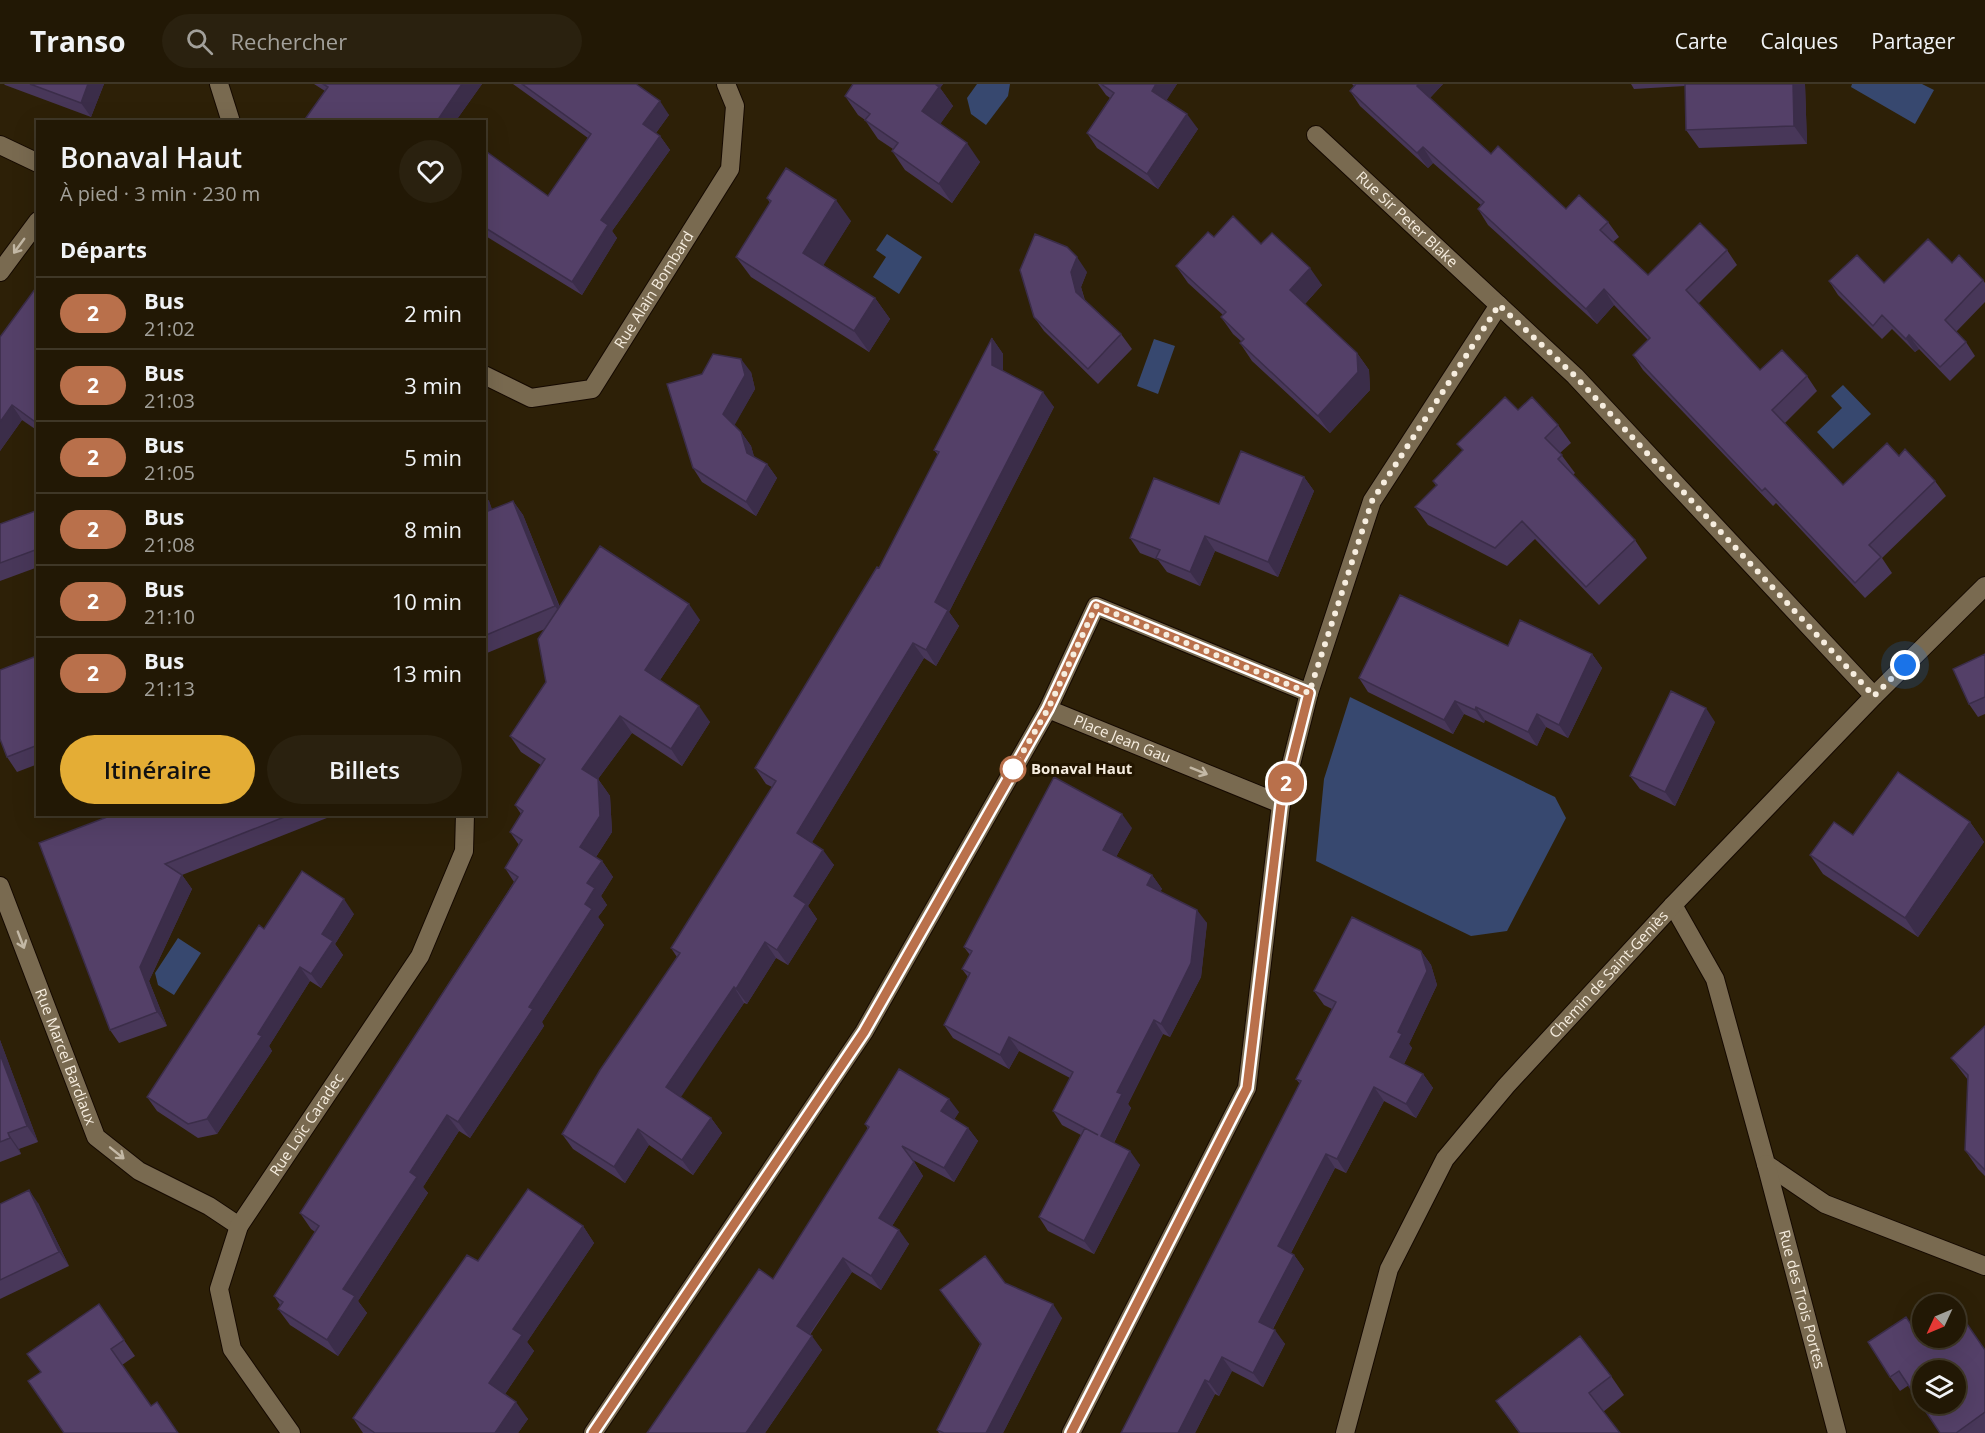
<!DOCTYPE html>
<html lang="fr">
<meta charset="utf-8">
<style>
:root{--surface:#221805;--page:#2a210f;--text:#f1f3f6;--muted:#a2a09a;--line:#3f3727;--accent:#e4ad35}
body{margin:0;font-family:"Open Sans",sans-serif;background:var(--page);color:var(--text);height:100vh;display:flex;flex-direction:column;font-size:22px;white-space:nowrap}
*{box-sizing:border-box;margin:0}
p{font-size:20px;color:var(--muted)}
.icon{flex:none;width:33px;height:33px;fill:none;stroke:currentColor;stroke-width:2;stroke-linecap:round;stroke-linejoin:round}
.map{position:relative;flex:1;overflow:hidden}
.sheet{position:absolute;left:36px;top:36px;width:450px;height:696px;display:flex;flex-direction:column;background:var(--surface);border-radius:0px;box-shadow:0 6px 24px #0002,0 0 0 2px var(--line)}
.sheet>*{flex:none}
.badge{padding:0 12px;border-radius:20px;font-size:21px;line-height:39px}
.needle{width:39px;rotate:226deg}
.buttons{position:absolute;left:1912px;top:1210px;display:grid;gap:12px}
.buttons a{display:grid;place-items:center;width:54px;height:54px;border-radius:50%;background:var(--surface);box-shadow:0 6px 24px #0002,0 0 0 2px var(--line);font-size:30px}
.you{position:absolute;width:30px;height:30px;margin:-15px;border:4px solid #fff;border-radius:50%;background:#1a73e8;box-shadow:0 0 0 9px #1a73e833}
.map>.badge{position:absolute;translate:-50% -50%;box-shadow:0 0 0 3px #fff}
h2{padding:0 24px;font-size:22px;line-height:54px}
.round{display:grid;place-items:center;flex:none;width:63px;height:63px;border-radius:32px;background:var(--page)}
.head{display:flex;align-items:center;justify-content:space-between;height:102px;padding:0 24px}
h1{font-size:28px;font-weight:600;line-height:45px}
.primary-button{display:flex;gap:12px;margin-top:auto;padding:12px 24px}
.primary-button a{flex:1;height:69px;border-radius:36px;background:var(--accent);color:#111;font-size:24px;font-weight:600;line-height:69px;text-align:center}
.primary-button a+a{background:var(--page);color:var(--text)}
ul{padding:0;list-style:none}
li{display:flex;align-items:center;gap:18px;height:72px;padding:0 24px;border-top:2px solid var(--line)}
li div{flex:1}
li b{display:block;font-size:22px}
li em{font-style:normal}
li .badge{min-width:66px;font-weight:700;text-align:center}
header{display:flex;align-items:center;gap:36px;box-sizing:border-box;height:84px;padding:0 30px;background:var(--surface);border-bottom:2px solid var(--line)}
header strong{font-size:28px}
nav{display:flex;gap:33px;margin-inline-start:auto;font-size:21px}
.search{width:420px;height:54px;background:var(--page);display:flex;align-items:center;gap:15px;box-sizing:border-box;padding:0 21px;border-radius:33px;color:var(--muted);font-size:22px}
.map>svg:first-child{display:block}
.water{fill:#37486f}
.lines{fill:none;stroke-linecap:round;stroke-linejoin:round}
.minor-casing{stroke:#150900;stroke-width:20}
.minor{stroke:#796a50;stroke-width:18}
.wall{fill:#483759}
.shaded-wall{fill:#3b2d49}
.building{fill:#544068;stroke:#3b2d49;stroke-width:1.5;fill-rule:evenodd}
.oneway{stroke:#c4b9a6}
.line-casing{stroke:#fff;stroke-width:14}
.line{stroke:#b9704b;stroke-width:9}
.walk{stroke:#f6eddf;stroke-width:6;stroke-dasharray:0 10.8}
.stop-dot{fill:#fff;stroke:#b9704b;stroke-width:3}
.labels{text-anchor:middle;stroke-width:6;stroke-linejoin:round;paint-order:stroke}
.street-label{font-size:15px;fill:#f6eddf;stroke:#231600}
.stop-label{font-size:15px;font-weight:bold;fill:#f6eddf;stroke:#231600;text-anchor:start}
</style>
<header>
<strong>Transo</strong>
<div class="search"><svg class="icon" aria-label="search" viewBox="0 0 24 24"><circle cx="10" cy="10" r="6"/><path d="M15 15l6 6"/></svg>Rechercher</div>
<nav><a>Carte</a><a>Calques</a><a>Partager</a></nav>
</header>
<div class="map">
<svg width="1985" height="1349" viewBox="0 0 1985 1349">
<rect width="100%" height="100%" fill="#2d2007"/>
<path class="water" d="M977,0H1010L1008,12L986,41L971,30L967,14Z
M1852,0H1922L1934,6L1915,40L1851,3Z
M887,150L922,173L899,210L873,193L886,173L876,166Z
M1154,255L1175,262L1158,310L1137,302Z
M1843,301L1871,330L1833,365L1817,348L1842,324L1831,312Z
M1350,613L1555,713L1566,734L1507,847L1471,852L1316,777L1324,695Z
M178,854L201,869L174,911L158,901L155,889Z"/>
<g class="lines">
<defs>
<g id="minor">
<path d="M219,0L231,38"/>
<path id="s1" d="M1316,51L1575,292L1874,612"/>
<path d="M0,61L38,79"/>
<path d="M0,188L38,137"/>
<path id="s2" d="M484,291L531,314L592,305L730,85L735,22L726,0"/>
<path id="s3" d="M1048,625L1281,720"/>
<path id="s4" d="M0,802L96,1053L139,1087L209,1122L239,1142"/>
<path d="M1673,821L1715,895L1766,1080L1825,1120L1985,1182"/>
<path id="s5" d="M1766,1080L1837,1349"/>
<path id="s6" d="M291,1349L232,1265L219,1205L239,1142L420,872L464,767L465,730"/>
<path d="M593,1349L864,948L1048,625L1096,522L1309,609"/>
<path d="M1071,1349L1247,1004L1281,720L1309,609L1372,417L1499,221"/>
<path id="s7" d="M1345,1349L1389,1185L1445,1075L1506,1002L1673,821L1874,612L1985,502"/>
</g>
</defs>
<use href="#minor" class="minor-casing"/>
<use href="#minor" class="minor"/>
</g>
<path class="wall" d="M4,0H104L91,33L5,1Z
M314,0H482L455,38L325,7Z
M513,0H636L669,31L656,49L660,52L670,66L612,147L617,154L582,211L484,151V66L548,112L588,54Z
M853,0H943L940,4L953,22L940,40L980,78L952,119L905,86L892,67L893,65L878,55L865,36L858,31L845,12Z
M1098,0H1177L1166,16L1198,45L1158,105L1097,64L1087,49L1110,14L1106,11Z
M1352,0H1443L1430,14L1491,70L1566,125L1608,138L1619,153L1613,158L1648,191L1727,166L1737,181L1698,220L1760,286L1807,292L1817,307L1785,339L1843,401L1899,372L1935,397L1946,412L1882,474L1892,489L1865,514L1776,419L1773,422L1643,286L1633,271L1648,256L1614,221L1597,240L1488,141L1478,125L1481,121L1433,79L1428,84L1360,22L1350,7L1354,2Z
M1631,0H1805L1807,60L1699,64L1686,46L1685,2L1634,5Z
M767,114L851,137L823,181L875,214L890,235L869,268L751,193L736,173L770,119Z
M1261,160L1322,201L1305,220L1357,269L1369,286L1370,306L1330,349L1252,277L1240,259L1242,258L1233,250L1221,233L1223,231L1188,199L1176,182Z
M1952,179L1983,196L1985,199V218L1956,248L1966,258L1975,272L1950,297L1919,265L1915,268L1892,245L1882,255L1838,211L1829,197L1884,199Z
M1087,188L1081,203L1085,216L1121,250L1132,265L1098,300L1044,247L1034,233Z
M38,201V347L22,336L0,367V253Z
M992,254L1003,270V287L1054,323L949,528L959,542L936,582L924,574L812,758L834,781L808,822L817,835L788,881L776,874L747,920L744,919L680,1013L711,1034L722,1049L693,1091L649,1061L625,1099L573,1065L562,1050L677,873L671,864L772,703L766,700L755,684L879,484L938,371L934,366Z
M751,288L755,305L734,341L741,348L751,362L754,373L767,380L777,394L756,432L702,398L693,384Z
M1518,326L1558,341L1571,359L1560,369L1575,389L1573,391L1635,456L1647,474L1599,521L1535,455L1507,482L1428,441L1415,423L1436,402L1433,397L1463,367L1457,360Z
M1304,393L1314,407L1278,493L1215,467L1200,502L1167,488L1158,476L1140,469L1130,454L1219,420Z
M484,411L489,417L492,426L513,417L523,431L560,523L700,536L660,596L710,638L682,682L632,649L598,695L610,712L612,748L596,773L602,777L613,793L601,812L607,821L598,833L604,841L542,938L544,942L470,1054L459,1047L423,1103L428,1109L358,1217L367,1229L338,1272L290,1241L278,1225L280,1221L274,1212L315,1148L311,1145L300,1129L514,798L505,784L519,761L510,748L521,730L515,721L541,681L521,668L510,652L546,598L545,545L487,569L484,566Z
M38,426V483L0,497V440Z
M1508,562L1592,570L1602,584L1568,654L1546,643L1537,662L1485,636L1484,639L1464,630L1453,650L1368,608L1359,594Z
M1985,570V630L1978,633L1969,620Z
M34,573L38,578V680L17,688L7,673Z
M1715,638L1675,722L1640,705L1630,692Z
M115,730H337L182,791L192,805L149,897L167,942L119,959L110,946Z
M1970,738L1984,758L1918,853L1823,790L1810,771L1853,751Z
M1132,744L1116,773L1152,791L1162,805L1160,807L1207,839L1201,893L1170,953L1163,950L1128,1020L1131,1024L1114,1059L1140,1081L1094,1170L1048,1147L1039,1133L1081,1051L1062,1041L1053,1027L1070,994L1019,967L1009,985L953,954L944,941L968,893L962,885L970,871L964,863Z
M354,830L335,860L343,871L321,904L310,897L269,962L272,967L217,1050L198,1054L157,1027L147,1013L264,845Z
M1421,867L1431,881L1437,901L1409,960L1412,964L1404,980L1423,990L1433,1004L1416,1034L1384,1017L1346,1089L1335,1084L1291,1169L1294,1171L1304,1185L1273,1245L1285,1260L1263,1303L1232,1287L1219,1312L1215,1310L1195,1349H1121L1300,1000L1296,995L1332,925L1324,921L1314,907Z
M1985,942V1092L1978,1085L1965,1066L1968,996L1951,974Z
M0,956L38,1058L19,1065L21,1070L0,1078Z
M959,1028L954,1035L968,1044L978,1057L954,1098L913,1076L923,1092L892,1142L909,1160L881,1206L852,1188L810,1251L822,1266L765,1349H647L773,1195L868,1045L865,1040Z
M38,1119L69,1182L0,1215V1120Z
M583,1142L594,1159L527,1258L534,1267L505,1310L528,1335L518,1349H363L353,1334L478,1177Z
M1005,1199L1062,1234L1003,1349H939L937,1346L980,1260L940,1206Z
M99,1220L135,1272L122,1281L151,1322L178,1349L41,1288Z
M1915,1245L1985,1266V1349H1940L1909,1301L1900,1307L1890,1293Z
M1611,1292L1624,1311L1603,1328L1620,1349H1519L1496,1317Z"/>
<path class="shaded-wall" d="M88,0H104L91,33L81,19Z
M462,0H482L455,38H441L439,34Z
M928,0H943L940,4L953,22L936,46L922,27Z
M1156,0H1177L1163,22L1152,7Z
M1418,0H1443L1427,17L1417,2Z
M1793,0H1805L1807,60L1794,42Z
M660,17L669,31L652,54L643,40Z
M1187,30L1198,45L1158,105L1147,90Z
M660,52L670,66L612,147L617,154L582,211L572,198L601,136Z
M967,59L980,78L952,119L939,100Z
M1423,63L1433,79L1428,84L1417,69Z
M836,116L851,137L818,190L803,169Z
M1077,173L1087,188L1081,203L1086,222L1076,208L1071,188Z
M1310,184L1322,201L1302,223L1290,206Z
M1604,205L1614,221L1597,240L1586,225Z
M875,214L890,235L869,268L854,247Z
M1909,251L1919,265L1915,268L1906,255Z
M992,254L1003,270V297L992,281Z
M1357,269L1369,286L1370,306L1330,349L1318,332Z
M741,275L751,288L755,305L733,344L723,330Z
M1043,308L1054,323L949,528L959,542L936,582L926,566L935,518Z
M12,321L22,336L0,367V338Z
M38,332V342L34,337Z
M741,348L751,362L757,382L747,369Z
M767,380L777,394L756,432L746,418Z
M1304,393L1314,407L1278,493L1268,478Z
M484,411L489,417L498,442L488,427L484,418Z
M513,417L523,431L565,537L555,522Z
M1205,452L1215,467L1200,502L1190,488Z
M689,520L700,536L656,602L645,586Z
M913,559L924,574L808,765L797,749Z
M1592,570L1602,584L1568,654L1559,641Z
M1455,617L1464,630L1453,650L1444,636Z
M699,622L710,638L682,682L671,665Z
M1476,623L1485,636L1484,639L1475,626Z
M1706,624L1715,638L1675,722L1665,708Z
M1537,630L1546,643L1537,662L1528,648Z
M620,632L632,649L598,695L610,712L612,748L592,779L580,763L582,685Z
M1122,730L1132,744L1112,780L1103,766Z
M1970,738L1984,758L1918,853L1905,834Z
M823,766L834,781L808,822L817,835L788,881L777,866L794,812Z
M602,777L613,793L601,812L607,821L598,833L604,841L542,938L544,942L470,1054L458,1038L529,923L585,820L587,799Z
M182,791L192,805L149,897L167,942L157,928L140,883Z
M1152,791L1162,805L1157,814L1147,801Z
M344,815L354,830L335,860L343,871L321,904L311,890L322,850Z
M1197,826L1207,839L1201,893L1170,953L1161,940Z
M765,858L776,874L747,920L736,905Z
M1421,867L1431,881L1437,901L1409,960L1412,964L1400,987L1390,973Z
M300,883L310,897L269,962L272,967L217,1050L207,1035L258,950Z
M734,903L744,919L677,1019L666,1003Z
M1154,936L1163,950L1128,1020L1131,1024L1110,1066L1101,1052L1117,1008Z
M1009,953L1019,967L1009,985L1000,971Z
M0,956L38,1058L27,1042L0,970Z
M1423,990L1433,1004L1416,1034L1406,1020Z
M1374,1003L1384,1017L1346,1089L1337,1075Z
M949,1015L959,1028L951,1041L941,1027Z
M447,1031L459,1047L423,1103L428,1109L358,1217L367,1229L338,1272L327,1256L343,1205L410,1088Z
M711,1034L722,1049L693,1091L682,1076Z
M968,1044L978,1057L954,1098L944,1084Z
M638,1045L649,1061L625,1099L614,1083Z
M8,1049L19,1065L21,1070L10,1054Z
M1130,1067L1140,1081L1094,1170L1084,1157Z
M1326,1070L1335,1084L1287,1176L1278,1162Z
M914,1078L923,1092L889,1147L879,1134Z
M29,1106L38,1119L69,1182L59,1168Z
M583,1142L594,1159L527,1258L534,1267L501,1316L489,1299L513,1245Z
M899,1146L909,1160L881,1206L871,1192Z
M1294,1171L1304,1185L1269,1252L1259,1238Z
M843,1174L852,1188L806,1255L797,1242Z
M1053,1220L1062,1234L1003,1349H986Z
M1275,1246L1285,1260L1263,1303L1253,1289Z
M812,1252L822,1266L765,1349H746Z
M1222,1273L1232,1287L1219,1312L1209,1298Z
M1205,1296L1215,1310L1195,1349H1178Z
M516,1318L528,1335L518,1349H495Z"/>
<path class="building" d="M30,0H88L81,19Z
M323,0H462L439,34L444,38H303L328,3Z
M522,0H636L660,17L643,40L660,52L601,136L608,141L572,198L484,143V66L548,112L591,50Z
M853,0H935L939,3L922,27L967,59L939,100L892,67L898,59L865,36L870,30L845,12Z
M1101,0H1156L1152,7L1187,30L1147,90L1087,49L1114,9Z
M1356,0H1418L1417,2L1491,70L1498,62L1566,125L1579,111L1608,138L1600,146L1648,191L1700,139L1727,166L1686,206L1760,286L1782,266L1807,292L1772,326L1843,401L1887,359L1899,372L1905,365L1935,397L1869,461L1881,473L1855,499L1765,404L1762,407L1633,271L1650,254L1604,205L1586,225L1478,125L1484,118L1423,63L1417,69L1350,7Z
M1685,0H1793L1794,42L1686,46Z
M786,84L836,116L803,169L875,214L854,247L736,173L771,117L767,114Z
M1233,132L1261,160L1272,149L1310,184L1290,206L1357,269L1358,288L1318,332L1240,259L1244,255L1221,233L1226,228L1176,182L1208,148L1214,153Z
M1035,150L1067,163L1077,173L1071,188L1076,208L1121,250L1088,285L1034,233L1020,186Z
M1928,155L1952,179L1959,171L1983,196L1945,236L1966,258L1940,283L1909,251L1906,255L1882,231L1873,242L1829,197L1857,171L1884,199Z
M38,201V332L34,337L12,321L0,338V253Z
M992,254V281L1043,308L935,518L948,526L926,566L913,559L797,749L823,766L794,812L806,820L777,866L765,858L736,905L734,903L666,1003L711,1034L682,1076L638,1045L614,1083L562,1050L600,986L680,869L671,864L776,697L755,684L877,483L879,484L939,368L934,366Z
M713,270L741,275L745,291L723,330L741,348L747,369L767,380L746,418L693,384L667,300L702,290Z
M1505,313L1518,326L1532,313L1558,341L1545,354L1562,371L1558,375L1635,456L1586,503L1522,437L1495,464L1415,423L1437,401L1433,397L1463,366L1457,360Z
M1241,367L1304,393L1268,478L1205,452L1190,488L1156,474L1160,466L1130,454L1154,394L1219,420Z
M513,417L555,522L484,552V418L488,427Z
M38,426V465L0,479V440Z
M600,462L689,520L645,586L699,622L671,665L620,632L582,685L598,695L600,732L580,763L602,777L587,799L595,804L585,820L592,825L529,923L533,925L458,1038L447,1031L410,1088L417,1093L343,1205L355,1212L327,1256L278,1225L283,1218L274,1212L319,1142L300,1129L518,793L505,784L522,756L510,748L523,727L515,721L545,675L510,652L546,598L538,555Z
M1400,511L1508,562L1520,536L1592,570L1559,641L1537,630L1528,648L1476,623L1475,626L1455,617L1444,636L1359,594Z
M1985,570V613L1969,620L1953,585Z
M34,573L38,582V661L7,673L0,655V586Z
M1671,607L1706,624L1665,708L1630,692Z
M1898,688L1970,738L1905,834L1810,771L1834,738L1853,751Z
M1054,693L1122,730L1103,766L1152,791L1147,801L1197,826L1191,879L1161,940L1154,936L1117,1008L1122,1010L1101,1052L1130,1067L1084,1157L1039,1133L1085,1044L1098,1051L1053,1027L1073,988L1009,953L1000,971L944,941L970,889L962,885L972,867L964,863Z
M115,730H292L165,780L182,791L140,883L157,928L110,946L39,759Z
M302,787L344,815L322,850L333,857L311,890L300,883L258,950L262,952L207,1035L188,1040L147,1013L259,841L264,845Z
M1352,833L1421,867L1427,887L1398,948L1402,950L1390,973L1423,990L1406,1020L1374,1003L1337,1075L1326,1070L1278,1162L1294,1171L1259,1238L1275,1246L1253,1289L1222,1273L1209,1298L1205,1296L1178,1349H1121L1301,997L1296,995L1336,918L1314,907Z
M1985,942V1086L1965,1066L1968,991L1951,974Z
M0,970L27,1042L8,1049L10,1054L0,1058Z
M899,985L949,1015L941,1027L968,1044L944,1084L902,1062L914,1078L879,1134L899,1146L871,1192L843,1174L797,1242L812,1252L746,1349H647L759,1185L773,1195L869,1043L865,1040Z
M528,1105L583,1142L513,1245L522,1251L489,1299L516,1318L495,1349H375L353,1334L467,1171L478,1177Z
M29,1106L59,1168L0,1196V1120Z
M985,1172L1005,1199L1053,1220L986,1349H944L937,1346L981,1260L940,1206Z
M99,1220L124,1256L111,1265L151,1322L157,1318L178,1349H64L28,1297L41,1288L27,1270Z
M1956,1224L1985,1266V1328L1956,1349H1940L1899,1287L1890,1293L1868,1258L1906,1233L1914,1245L1923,1239V1254H1956ZM1923,1287H1956V1320H1923Z
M1580,1252L1611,1292L1589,1309L1620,1349H1520L1496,1317Z"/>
<defs><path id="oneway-shaft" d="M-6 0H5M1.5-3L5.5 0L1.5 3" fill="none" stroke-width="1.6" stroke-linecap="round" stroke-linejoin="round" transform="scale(1.5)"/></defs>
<g class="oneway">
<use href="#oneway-shaft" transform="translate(19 162) rotate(126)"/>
<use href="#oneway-shaft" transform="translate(1199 687) rotate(22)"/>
<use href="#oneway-shaft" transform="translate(21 856) rotate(69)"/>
<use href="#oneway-shaft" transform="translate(117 1069) rotate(39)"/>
</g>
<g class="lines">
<defs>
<path id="line" d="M593,1349L864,948L1048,625L1096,522L1309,609L1281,720L1247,1004L1071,1349"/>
</defs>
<use href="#line" class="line-casing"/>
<use href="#line" class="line"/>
<path class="walk" d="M1013,685L1048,625L1096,522L1309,609L1372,417L1499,221L1575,292L1874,612L1905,581"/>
</g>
<circle class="stop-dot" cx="1013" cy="685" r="12"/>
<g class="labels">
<g class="street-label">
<text dy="5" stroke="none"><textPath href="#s1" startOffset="124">Rue Sir Peter Blake</textPath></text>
<text dy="5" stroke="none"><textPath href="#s2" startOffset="231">Rue Alain Bombard</textPath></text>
<text dy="5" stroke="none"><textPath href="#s3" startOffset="80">Place Jean Gau</textPath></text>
<text dy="5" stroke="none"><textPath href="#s7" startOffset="540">Chemin de Saint-Geniès</textPath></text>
<text dy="5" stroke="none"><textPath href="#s4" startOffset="183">Rue Marcel Bardiaux</textPath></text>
<text dy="5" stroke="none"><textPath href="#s6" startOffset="352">Rue Loïc Caradec</textPath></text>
<text dy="5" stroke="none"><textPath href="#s5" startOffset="140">Rue des Trois Portes</textPath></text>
</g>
<g class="stop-label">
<text x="1031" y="690">Bonaval Haut</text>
</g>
</g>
</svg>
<div class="buttons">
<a><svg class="needle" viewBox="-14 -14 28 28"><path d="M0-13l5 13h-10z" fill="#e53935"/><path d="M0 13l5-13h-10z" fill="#a2a09a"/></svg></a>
<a><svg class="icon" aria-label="layers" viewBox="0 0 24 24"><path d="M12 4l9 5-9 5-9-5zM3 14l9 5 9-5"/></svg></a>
</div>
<div class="you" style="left:1905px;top:581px"></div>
<b class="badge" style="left:1286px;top:699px;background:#b9704b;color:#fff">2</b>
<section class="sheet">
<div class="head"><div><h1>Bonaval Haut</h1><p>À pied · 3 min · 230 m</p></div><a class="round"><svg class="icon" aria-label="heart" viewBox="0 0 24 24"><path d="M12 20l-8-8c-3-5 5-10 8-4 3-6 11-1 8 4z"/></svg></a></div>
<h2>Départs</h2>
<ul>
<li><span class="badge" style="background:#b9704b;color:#fff">2</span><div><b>Bus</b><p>21:02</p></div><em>2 min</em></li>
<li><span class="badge" style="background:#b9704b;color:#fff">2</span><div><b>Bus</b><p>21:03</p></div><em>3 min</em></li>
<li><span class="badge" style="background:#b9704b;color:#fff">2</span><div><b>Bus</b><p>21:05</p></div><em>5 min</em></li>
<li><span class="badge" style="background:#b9704b;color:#fff">2</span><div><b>Bus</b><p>21:08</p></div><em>8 min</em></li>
<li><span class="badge" style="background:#b9704b;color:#fff">2</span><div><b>Bus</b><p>21:10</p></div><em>10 min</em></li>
<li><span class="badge" style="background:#b9704b;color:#fff">2</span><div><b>Bus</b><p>21:13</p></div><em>13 min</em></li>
</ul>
<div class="primary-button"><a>Itinéraire</a><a>Billets</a></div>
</section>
</div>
